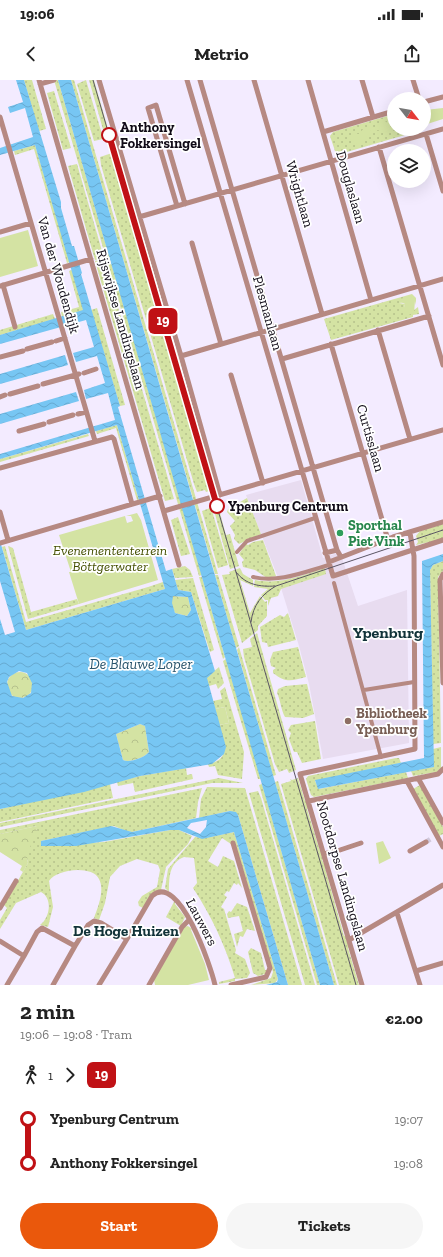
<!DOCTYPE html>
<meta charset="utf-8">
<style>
:root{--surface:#fff;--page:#f6f6f6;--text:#222;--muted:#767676;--accent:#ea580c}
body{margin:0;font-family:"Zilla Slab",serif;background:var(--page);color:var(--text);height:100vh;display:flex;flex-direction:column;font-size:15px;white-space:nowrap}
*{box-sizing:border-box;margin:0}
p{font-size:13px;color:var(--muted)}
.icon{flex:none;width:22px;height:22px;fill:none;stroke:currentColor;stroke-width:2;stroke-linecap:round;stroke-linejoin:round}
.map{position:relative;height:905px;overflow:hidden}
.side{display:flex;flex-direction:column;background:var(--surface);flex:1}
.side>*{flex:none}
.badge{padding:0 8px;border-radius:6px;font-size:14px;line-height:26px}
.needle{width:26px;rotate:121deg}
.tools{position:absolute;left:387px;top:12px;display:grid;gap:8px}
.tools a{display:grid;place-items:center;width:44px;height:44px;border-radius:50%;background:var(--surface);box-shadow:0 4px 16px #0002;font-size:20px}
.map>.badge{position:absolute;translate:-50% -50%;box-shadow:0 0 0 2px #fff}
.legs{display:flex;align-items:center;gap:6px;height:44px;padding:0 20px;font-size:13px}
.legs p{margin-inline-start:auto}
.head{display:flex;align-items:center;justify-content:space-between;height:68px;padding:0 20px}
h1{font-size:22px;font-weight:800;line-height:30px}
.action{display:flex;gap:8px;margin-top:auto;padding:8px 20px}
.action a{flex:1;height:46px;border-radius:24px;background:var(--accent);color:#fff;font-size:16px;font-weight:800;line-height:46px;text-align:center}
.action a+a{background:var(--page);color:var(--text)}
ul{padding:0 20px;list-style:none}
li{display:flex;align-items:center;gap:14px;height:44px;font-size:15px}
li i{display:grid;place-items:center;width:6px;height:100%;margin:0 5px;background:currentColor}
li i::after{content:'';width:10px;height:10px;margin:-5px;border:3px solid;border-radius:50%;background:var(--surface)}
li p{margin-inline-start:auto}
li:first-child i{background:linear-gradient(#0000 50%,currentColor 0)}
li:last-child i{background:linear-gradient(currentColor 50%,#0000 0)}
.status{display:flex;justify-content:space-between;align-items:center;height:28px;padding:0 20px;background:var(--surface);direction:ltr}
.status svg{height:11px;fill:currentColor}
header{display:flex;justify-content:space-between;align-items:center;height:52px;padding:0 20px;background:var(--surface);font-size:18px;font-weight:800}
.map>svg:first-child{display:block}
.commercial{fill:#e8dcf0}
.grass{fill:url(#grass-dots)}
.forest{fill:url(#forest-crowns)}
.park{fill:#d4e3a3}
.water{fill:url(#water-waves);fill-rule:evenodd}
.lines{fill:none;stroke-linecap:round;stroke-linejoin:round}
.minor-tunnel{stroke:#d1c9dc;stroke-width:5;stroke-dasharray:5 2.5;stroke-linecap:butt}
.pedestrian{stroke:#b68982;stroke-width:4}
.minor{stroke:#b68982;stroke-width:5}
.tram{stroke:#5b5564;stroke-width:1}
.line-1-casing{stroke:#fff;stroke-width:9}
.line-1{stroke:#c01115;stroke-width:6}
.stop-1-dot{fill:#fff;stroke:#c01115;stroke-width:2}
.leisure-dot{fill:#2e9e5b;stroke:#fff;stroke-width:1.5}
.education-dot{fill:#8d6e63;stroke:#fff;stroke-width:1.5}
.labels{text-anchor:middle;stroke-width:3.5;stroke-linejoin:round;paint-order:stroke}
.stop-label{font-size:14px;font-weight:bold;fill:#100b17;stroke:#fff;text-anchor:start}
.street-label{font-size:14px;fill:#100b17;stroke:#fff}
.leisure-label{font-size:14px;font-weight:bold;fill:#27864d;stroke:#fff;text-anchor:start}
.park-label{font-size:14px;font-style:italic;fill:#444f01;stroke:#fff}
.education-label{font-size:14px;font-weight:bold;fill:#785e54;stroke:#fff;text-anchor:start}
.water-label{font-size:15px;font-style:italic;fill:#28546c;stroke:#fff}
.neighbourhood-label{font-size:15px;font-weight:bold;fill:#113339;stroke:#fff}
.quarter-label{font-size:16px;font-weight:bold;fill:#113339;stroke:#fff}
</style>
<div class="status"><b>19:06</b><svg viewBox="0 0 49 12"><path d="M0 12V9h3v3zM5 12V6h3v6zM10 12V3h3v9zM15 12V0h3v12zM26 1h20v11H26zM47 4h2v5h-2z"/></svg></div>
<header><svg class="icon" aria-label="back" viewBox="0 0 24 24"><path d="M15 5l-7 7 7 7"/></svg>Metrio<svg class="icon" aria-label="share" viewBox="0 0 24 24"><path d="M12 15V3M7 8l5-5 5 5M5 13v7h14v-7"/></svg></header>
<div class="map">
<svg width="443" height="905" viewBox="0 0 443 905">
<defs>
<pattern id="grass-dots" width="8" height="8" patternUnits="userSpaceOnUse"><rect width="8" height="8" fill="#d4e3a3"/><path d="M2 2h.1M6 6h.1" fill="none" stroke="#b5c18c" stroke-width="1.8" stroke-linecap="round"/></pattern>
<pattern id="forest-crowns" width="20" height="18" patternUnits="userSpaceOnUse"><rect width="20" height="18" fill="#d4e3a3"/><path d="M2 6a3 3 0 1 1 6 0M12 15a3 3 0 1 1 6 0" fill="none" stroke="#b5c18c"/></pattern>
<pattern id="water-waves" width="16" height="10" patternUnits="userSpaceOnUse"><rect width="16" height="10" fill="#77c6f3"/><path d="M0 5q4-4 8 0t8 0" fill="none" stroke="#66a9d0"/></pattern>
</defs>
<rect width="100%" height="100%" fill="#f3ebff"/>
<path class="commercial" d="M301,400L323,478L340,472L358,526L407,510L409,663L323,679L309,604L299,566L277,495L246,415Z"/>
<path class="grass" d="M24,0H32L46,49L39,51Z
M54,0H58L202,495L199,496Z
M71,0H74L218,494H215Z
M86,0L104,61L103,59L94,61L77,4Z
M89,0H94L111,59L106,60Z
M54,11L71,68L63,70L47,13Z
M394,34V49L422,50L340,74L335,71L330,56L333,52Z
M35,65L70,182L67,183L34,69L15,75L14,71Z
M118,71L119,73L117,74L133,130L135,129L140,146L138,147L152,194H154L156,200L154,201L174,269H176L181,286H179L189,321H191L192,326L190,327L214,409L206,412L205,410L197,412L194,404L101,85L100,77Z
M77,84L104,178L95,180L68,86Z
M104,179L174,419L165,421L95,181Z
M72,190L84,231L62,237L61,232L79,227L69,191Z
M412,214L416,218V225L415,221L399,223L405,224L404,228L414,230L418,227L419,234L413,235V237L331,260L324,239Z
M97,228L125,325L120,326L91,230Z
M53,234L55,239L0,255V250Z
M117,345L139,420H137L116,348L97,354L96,351Z
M88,354L89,356L0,382V379Z
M247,418L261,454L239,464L234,459L235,455L230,446L235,441L227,432L228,429Z
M217,422L226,455L230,454L239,486L230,489L212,423Z
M210,424L228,485L218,488L202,431L210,428Z
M178,437L190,474L181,476L171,440Z
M443,444V459L416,465L418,462L416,456L420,451Z
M263,460L276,496L267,498L255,490L243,487L242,482L244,480L239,474L246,464L248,465L253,462Z
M5,466L26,542L148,507L163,502L165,509L26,550L2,467Z
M8,466L13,468L31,532L77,519L79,524L28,539Z
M443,481V491L438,497L441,663L433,664L430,490L433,485Z
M185,486L190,490L193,497L175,498L172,489Z
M240,488L243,494L253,500V506L240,500L250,533L260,516L265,522L267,521V536L258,546V550L242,563L222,495L230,494L229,492Z
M325,488L326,494L281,509L278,516L271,518L268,526V520H265L261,515L268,509L254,507L255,500C280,505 301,496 325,488Z
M215,495H218L239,566L236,568Z
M199,497H202L225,577L223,579Z
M193,498L214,570L210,572L191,512L178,510L175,500Z
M288,533L296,560L268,567L267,563L262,562L260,547L280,535L284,537Z
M257,553L296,690L289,693L287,689L279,692L275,684L244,577L243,569L252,567L250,559Z
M239,567L276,695L273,696L237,570Z
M298,567L306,597C291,601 286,603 273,593V590L276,588L271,586L270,580L273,572Z
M226,579L261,699H258L223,581Z
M219,587L224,603L218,609L216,604L209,606L206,598Z
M307,604L314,634L303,638L285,637C281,630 280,618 277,613L278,609L285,606Z
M225,607L244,672L242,699L218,695L215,686L209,687L208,684C232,680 224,661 219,645L229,643L225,627L215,629L213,621L222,619L220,611Z
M315,641L321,679L302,683L297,672H294L289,659L291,653L288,650L291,645Z
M441,667V688L437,692L413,696L411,691L433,687V669Z
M396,678H399L401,683L315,701L319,709L406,692L408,698L314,717L311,715L306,699L308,696Z
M186,688L187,695L192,694L193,699L135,712L133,703L118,706L117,702L140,696Z
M219,698L243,703H212L0,747V743Z
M298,698L305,721H307L309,728L307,729L320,771H322L324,779L322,780L326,787L325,788L344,856L346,855L350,867L348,868L359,905H339L281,704L291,701L290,699L292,700Z
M278,701L337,905H334L275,702Z
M110,704L113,718L0,742V729Z
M262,704L320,905H317L259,705Z
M420,705L443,747V754L439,756L413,709Z
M207,707L245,708L302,905H288L238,735L230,731L199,738L201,719Z
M202,708L198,722L196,738L132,752L126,751L114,746L41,761L42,766L104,762L170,750H179L192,756L188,764L166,787L161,810L151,814L143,828L139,826L138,822L142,816L157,807L160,790L158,785L137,779L120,786L110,797L105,823L99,840L94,838C98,827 105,810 99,799C92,785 57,789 49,801L53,827L48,847L40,845C50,838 53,818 41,812L16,823L0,849V840L7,828L4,825L28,783L26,774L37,749V746L0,754V750Z
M258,711L261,718L315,905H305L249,713Z
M234,752L278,899L275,903L251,905L271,898L273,892L235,762L231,764L222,758L208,781L218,787L223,776L234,781L242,808L238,803L237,805L234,803L229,812L227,811L224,815L227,817L221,827L224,829L236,870L235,873L245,879L250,893L247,898L235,899V901L219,904V902L235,898C225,865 212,837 193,808L197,803L194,778L184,777C169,783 169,797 169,812L165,808L168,789L195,757L205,758Z
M175,820V824L185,837L181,846L166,837Z
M237,823L247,827L255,851L247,849L243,857L240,856L237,867L234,854L243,851L239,836L228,838L227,834L229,831L231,832Z
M251,868L261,873L265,890H267L265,894L258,896L253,893L248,872Z"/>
<path class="forest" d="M173,516L188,517L191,530L187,536L175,533L171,523Z
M7 605a13 13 0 1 1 26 0a13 13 0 1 1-26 0Z
M140,644L145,646L149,672C144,678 129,683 123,680L116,654Z
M37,746C38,760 24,768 28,783L23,792L20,790L22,786L0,772V754Z"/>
<path class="park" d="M443,28V39L424,45L425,30Z
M383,40L391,45L388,52L384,53L378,50L370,51L366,57V60L362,64L354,63L350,58L353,54H359L364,48L377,47Z
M28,150L38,186L0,197V158Z
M411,216L415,221L414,233L408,235L403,231L405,224L399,221L400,219Z
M137,433L141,440L158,500L79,524L69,492H71L59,455L125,436L127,443L133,441L131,436H126Z
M225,627L229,643L219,645L215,629Z
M383,761L391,778L379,784L376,763Z
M188,846L192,849L191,850L205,884L209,900L188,905H155L154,900L184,847Z"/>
<path class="water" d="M16,0H24L61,122V128L72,166H74L82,193L81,194L120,326L118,327L166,491L172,489L178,510L191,512L215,591L207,598L226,667L224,674L212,684L140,696L84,712L0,729V539L5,555L15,552L0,501V461L26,550L165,509L117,345L0,379V374L115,340L108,313L86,319L84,310L105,303L97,276L76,282L73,273L94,267L86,240L0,264V255L83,230L35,65L0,75V68L33,57L25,28L10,33L8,27L23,22ZM173,516L188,517L191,530L187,536L175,533L172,523ZM19,591L27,593L32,603L31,613L23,618L12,616L7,602L9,597ZM140,644L145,646L149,672C144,678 129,683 123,680L116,654Z
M58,0H71L334,905H320Z
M65,275L68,285L0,304V294Z
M76,312L79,321L0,344V334Z
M443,474V481L433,485L430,490L434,687L318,709L315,700L424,678L422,481Z
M230,731L236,732L238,735L288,905H266L277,902L278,899L234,752L202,759L179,750H170L76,766H41V761L111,746L132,752ZM207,740L206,747L200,754L187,748L191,743Z"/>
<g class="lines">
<path class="minor-tunnel" d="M426,762L432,758"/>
<path class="pedestrian" d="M237,472L247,461L315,438
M253,497C279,503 304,492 329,485
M334,503L381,677
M364,610L414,602"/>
<path class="minor" d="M39,0L179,485
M99,0L181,276L220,415
M187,0L333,496L443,460
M200,0L337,470L341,477
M254,0L322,234
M308,0L371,220
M362,0L373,37
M413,0L419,19
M40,4L54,0
M424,22L443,17
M0,37L95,361
M323,52L394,31
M426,54L443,111
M379,67L443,285
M177,126L148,28L156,25L185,124
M139,137L443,49
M0,152L31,143
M192,163L221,264
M3,205L15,247
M0,206L91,179
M378,250L410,359
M56,261L65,258
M331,264L388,460
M27,269L52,262
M181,276L443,199
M0,277L23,271
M282,279L429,236
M84,293L96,289
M231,295L263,403
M43,304L79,294
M10,314L38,306
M0,317L5,315
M78,334L86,332
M49,342L73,335
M19,351L44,344
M0,388L112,357L114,359L132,424
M164,431L443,350
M0,432L8,460
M0,463L160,416
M325,473L337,470
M329,482L393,457L443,442
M443,494L440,500L443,603
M418,698L443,743
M407,701L443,767
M309,721L438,694L443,689
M340,770L361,763
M410,771L426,762
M324,774L333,771
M0,828L16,801
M397,833L420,905
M349,860L443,805
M0,861L24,876L37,852L42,848L75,866L88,845L94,841L101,843L127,859L152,816C179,791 211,887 215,905
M416,891L443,883
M7,905L24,876
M53,905L75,866
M99,905L127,859
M149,905L182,847L189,840
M231,905L266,897L270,888L233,763
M362,905L300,694L415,669L414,476L410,453"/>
<path class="tram" d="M93,0L356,905
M236,492C246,505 260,507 275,506
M251,542C253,525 262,514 276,506L443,450"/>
</g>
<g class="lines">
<defs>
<path id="line-1" d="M109,55L217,426"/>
</defs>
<use href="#line-1" class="line-1-casing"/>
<use href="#line-1" class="line-1"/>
</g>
<g class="stop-1-dot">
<circle cx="109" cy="55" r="7"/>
<circle cx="217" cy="426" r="7"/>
</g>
<circle class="leisure-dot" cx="340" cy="453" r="4"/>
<circle class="education-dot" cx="348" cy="641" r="4"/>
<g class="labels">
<g class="stop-label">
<text x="120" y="52">Anthony<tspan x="120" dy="16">Fokkersingel</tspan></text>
<text x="228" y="431">Ypenburg Centrum</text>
</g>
<g class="street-label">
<text transform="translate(351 107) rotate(74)" y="5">Douglaslaan</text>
<text transform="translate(300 114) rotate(74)" y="5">Wrightlaan</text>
<text transform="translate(59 195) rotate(74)" y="5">Van der Woudendijk</text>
<text transform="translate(268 233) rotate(74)" y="5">Plesmanlaan</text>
<text transform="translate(121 239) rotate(74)" y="5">Rijswijkse Landingslaan</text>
<text transform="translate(371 358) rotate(74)" y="5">Curtisslaan</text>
<text transform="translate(343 796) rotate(74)" y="5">Nootdorpse Landingslaan</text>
<text transform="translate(202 842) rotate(62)" y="5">Lauwers</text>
</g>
<g class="leisure-label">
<text x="348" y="450">Sporthal<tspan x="348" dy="16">Piet Vink</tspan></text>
</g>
<g class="park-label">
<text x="110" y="475">Evenemententerrein<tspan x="110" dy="16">Böttgerwater</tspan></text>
</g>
<g class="education-label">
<text x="356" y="638">Bibliotheek<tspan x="356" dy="16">Ypenburg</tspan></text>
</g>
<g class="water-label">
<text x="141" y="589">De Blauwe Loper</text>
</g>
<g class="neighbourhood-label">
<text x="126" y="856">De Hoge Huizen</text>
</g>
<g class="quarter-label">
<text x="388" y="558">Ypenburg</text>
</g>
</g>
</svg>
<div class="tools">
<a><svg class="needle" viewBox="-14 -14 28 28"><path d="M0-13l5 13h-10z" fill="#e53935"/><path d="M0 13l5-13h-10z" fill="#767676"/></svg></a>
<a><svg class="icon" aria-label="layers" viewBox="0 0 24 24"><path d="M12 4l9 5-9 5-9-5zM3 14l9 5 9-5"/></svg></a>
</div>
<b class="badge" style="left:163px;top:241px;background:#c01115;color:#fff">19</b>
</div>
<section class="side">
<div class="head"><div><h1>2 min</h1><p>19:06 – 19:08 · Tram</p></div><b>€2.00</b></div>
<div class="legs"><svg class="icon" aria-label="walk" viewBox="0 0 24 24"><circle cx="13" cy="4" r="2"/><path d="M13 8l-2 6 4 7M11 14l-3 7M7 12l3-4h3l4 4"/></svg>1<svg class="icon" aria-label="forward" viewBox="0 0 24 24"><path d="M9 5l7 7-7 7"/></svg><b class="badge" style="background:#c01115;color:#fff">19</b></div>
<ul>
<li><i style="color:#c01115"></i><b>Ypenburg Centrum</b><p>19:07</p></li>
<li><i style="color:#c01115"></i><b>Anthony Fokkersingel</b><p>19:08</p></li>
</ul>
<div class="action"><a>Start</a><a>Tickets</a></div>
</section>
